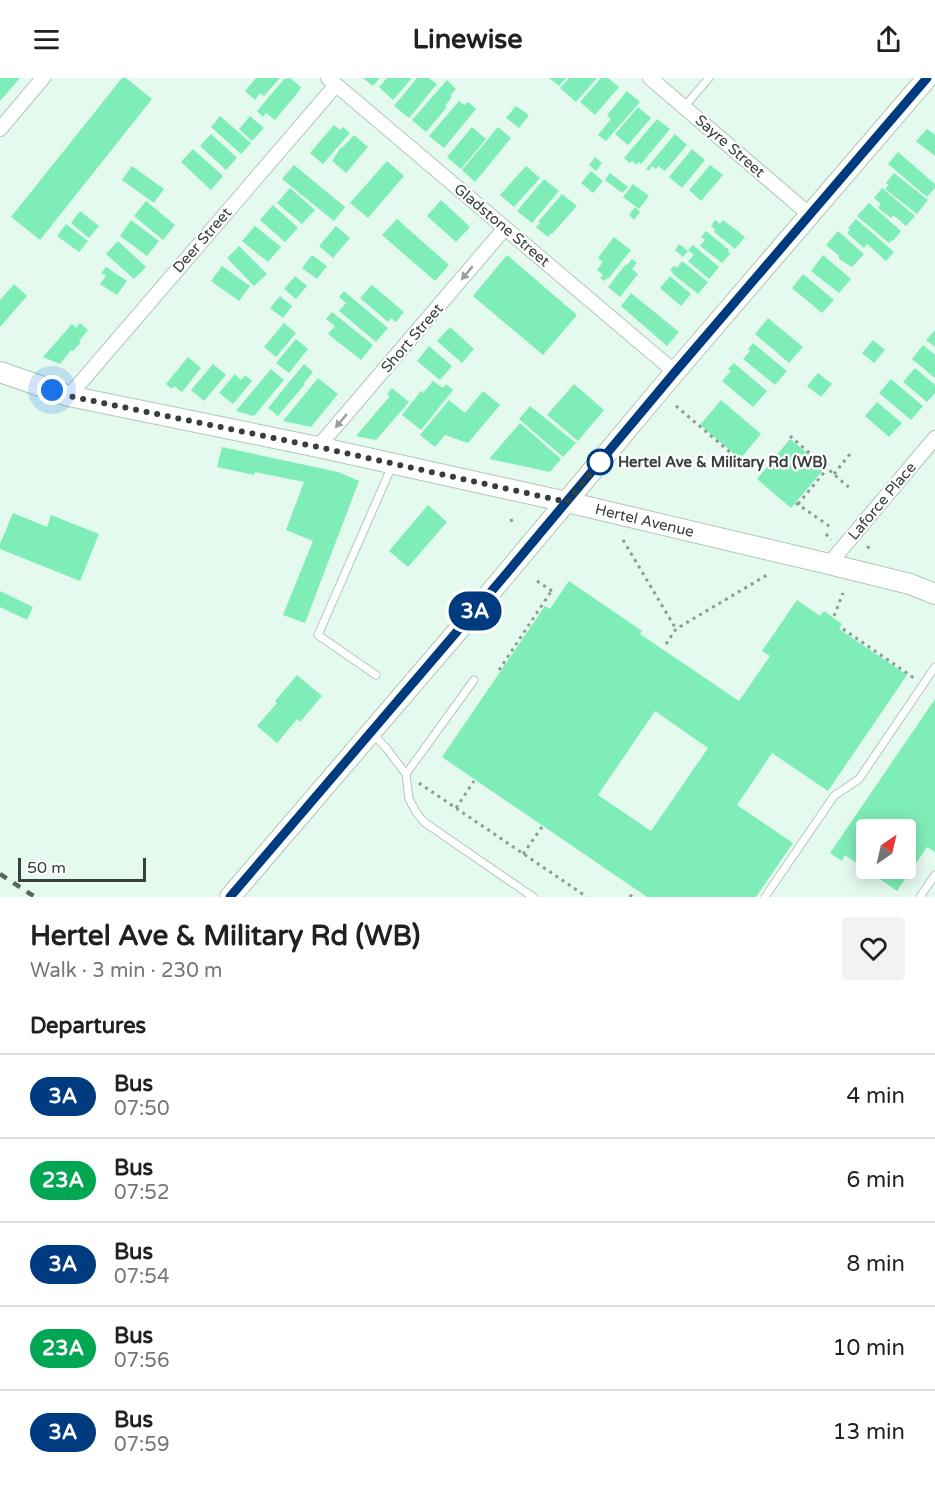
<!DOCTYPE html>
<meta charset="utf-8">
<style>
:root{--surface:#fff;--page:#f2f2f2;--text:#202124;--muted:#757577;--line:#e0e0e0}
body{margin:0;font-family:"Varela Round",sans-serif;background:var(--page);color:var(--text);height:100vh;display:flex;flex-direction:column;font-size:22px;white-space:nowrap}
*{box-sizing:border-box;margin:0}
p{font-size:20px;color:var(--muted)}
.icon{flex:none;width:33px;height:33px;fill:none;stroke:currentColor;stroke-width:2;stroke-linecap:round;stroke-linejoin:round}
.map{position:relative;height:819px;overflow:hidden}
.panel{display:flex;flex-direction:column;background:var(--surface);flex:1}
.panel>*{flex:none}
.badge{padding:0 12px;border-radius:20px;font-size:21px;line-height:39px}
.needle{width:39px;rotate:34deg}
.tools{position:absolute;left:856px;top:741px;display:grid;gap:12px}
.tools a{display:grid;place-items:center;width:60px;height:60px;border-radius:6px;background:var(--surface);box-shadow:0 3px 15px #0003;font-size:30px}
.scale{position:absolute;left:18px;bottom:15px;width:128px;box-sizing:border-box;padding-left:6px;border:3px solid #363f3a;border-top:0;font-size:16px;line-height:21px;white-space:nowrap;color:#363f3a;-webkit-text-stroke:4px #fff;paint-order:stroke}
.you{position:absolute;width:30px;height:30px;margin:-15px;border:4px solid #fff;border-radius:50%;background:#1a73e8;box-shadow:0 0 0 9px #1a73e833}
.map>.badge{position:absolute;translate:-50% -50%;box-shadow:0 0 0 3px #fff}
h2{padding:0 30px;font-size:22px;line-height:54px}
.round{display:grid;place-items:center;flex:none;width:63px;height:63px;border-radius:6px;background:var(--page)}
.headline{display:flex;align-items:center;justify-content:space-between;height:102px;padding:0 30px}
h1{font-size:28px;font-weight:700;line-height:45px}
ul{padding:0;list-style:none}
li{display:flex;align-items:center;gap:18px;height:84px;padding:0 30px;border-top:2px solid var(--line)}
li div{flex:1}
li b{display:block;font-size:22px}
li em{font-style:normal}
li .badge{min-width:66px;font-weight:700;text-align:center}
header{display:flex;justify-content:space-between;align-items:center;height:78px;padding:0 30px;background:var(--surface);font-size:27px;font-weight:700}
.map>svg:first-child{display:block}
.building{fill:#7fedb8;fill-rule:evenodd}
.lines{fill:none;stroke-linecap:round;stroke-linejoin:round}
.lane-casing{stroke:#b2c7bb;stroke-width:9}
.street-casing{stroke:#b2c7bb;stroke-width:16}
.secondary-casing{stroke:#b2c7bb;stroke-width:22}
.path{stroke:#8c9c93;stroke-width:3;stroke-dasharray:3 4.5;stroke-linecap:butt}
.lane{stroke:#fff;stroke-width:7}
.street{stroke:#fff;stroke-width:14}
.secondary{stroke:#fff;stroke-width:20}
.rail{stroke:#59645e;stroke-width:4.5;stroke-dasharray:8 8;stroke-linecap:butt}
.oneway{fill:#9a9f9c}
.line-casing{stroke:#fff;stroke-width:14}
.line{stroke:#003b80;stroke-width:9}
.walk{stroke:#363f3a;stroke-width:6;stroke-dasharray:0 10.8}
.stop-dot{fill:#fff;stroke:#003b80;stroke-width:3}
.labels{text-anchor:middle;stroke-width:4.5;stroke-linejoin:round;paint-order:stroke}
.street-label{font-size:15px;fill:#363f3a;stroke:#fff}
.stop-label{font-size:15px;font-weight:bold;fill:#363f3a;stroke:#fff;text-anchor:start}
</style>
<header><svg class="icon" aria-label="menu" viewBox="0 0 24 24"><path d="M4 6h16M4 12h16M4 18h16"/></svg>Linewise<svg class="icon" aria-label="share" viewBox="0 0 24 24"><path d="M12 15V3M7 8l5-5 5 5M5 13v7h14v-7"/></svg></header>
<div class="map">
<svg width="935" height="819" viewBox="0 0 935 819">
<rect width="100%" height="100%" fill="#e4faee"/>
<path class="building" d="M0,0H20L0,23Z
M122,0H126L152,21L40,162L11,139Z
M256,0H280L264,18L260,15L255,22L245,13Z
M285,0L286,1L290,0L301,9L299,13L275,42L266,35L263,39L257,33Z
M363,0H380L373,8Z
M387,0H412L393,22L379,9Z
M417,0H429L437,6L409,40L394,28Z
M549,0H566L559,8Z
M569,0H597L576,24L560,10Z
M601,0H608L619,9L595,37L580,24Z
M447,2L456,11L450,18L452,19L445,28L447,29L426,54L412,42Z
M627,13L640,24L606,63L598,57L611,41L607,37Z
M459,23L464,27L468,24L476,31L444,70L429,58Z
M516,28L529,37L519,50L506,40Z
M638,29L651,40L628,67L615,56Z
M220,38L251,65L241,76L211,49Z
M250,38L264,50L252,63L239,51Z
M657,41L670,51L641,86L639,84L637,87L632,83L630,85L624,80Z
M334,47L340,52L343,49L350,55L323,86L310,75Z
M472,49L486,61L461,91L447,79Z
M498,49L511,60L475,104L462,92Z
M927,51L935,57V78L916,63Z
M211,56L237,80L226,92L200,68Z
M675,56L687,67L665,93L658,88L656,91L652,88L649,93L646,91Z
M354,57L368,69L346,95L332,83L341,69L342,70Z
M193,71L223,98L211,112L181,84Z
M692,71L705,82L682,110L669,99Z
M898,74L935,106V110L927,119L888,86Z
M595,79L602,85L596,93L589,87Z
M387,83L404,98L368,140L350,125Z
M294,87L345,129L334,143L282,101Z
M710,87L723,97L701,123L689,112Z
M132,88L164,111L154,125L122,102Z
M526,88L540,100L514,129L500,117Z
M591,93L603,103L593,115L581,105Z
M610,95L628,109L622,115L605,102Z
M894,95L928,122L917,136L885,111L889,107L886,105Z
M544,101L559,113L532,145L517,133Z
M633,106L649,118L639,131L623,119Z
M290,110L315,132L302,146L277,125Z
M882,110L915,138L906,148L893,137L891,140L878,130L881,126L874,120Z
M562,116L577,128L552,156L551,155L548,159L536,149L540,145L538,144Z
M441,122L470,149L456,164L427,138Z
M146,123L175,147L163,162L134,138Z
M869,125L901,153L893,163L892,162L889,165L857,138Z
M273,127L298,150L285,164L260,142Z
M635,129L640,134L634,142L629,137Z
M80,133L99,148L89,160L71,145Z
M397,141L449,187L435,203L382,157Z
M856,141L894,174L886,183L867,166L864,170L847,155L850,152L848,150Z
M131,142L159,163L147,178L120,158Z
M715,142L720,146L723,142L745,159L735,171L714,154L715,152L711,148Z
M66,146L88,163L79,174L57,158Z
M255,148L281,169L268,184L242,163Z
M336,148L350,160L333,180L319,168Z
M706,153L729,172L728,173L730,176L722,185L700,168L705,162L701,159Z
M838,153L864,176L852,189L839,181V178L826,167Z
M614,159L631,172L608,201L607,200L604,203L600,200L603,197L597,192L603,184L598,180Z
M118,163L146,189L134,201L106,176Z
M679,166L688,173L683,179L675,172Z
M693,167L719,189L709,201L688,183L694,177L688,172Z
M239,168L267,196L254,208L227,180Z
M312,177L327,188L317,201L302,190Z
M507,177L577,237L543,277L473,218Z
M823,177L851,201L839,215L811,193Z
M632,181L637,185L632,191L638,196L620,219L608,209L626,186L627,187Z
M682,183L708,204L698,216L672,195L673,194L670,192L674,188L677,190Z
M222,188L250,208L239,223L211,203Z
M106,189L127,203L117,217L100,206L106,198L101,195Z
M803,196L834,222L822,235L792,210Z
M295,198L307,208L296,221L284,211Z
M670,198L691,216L681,228L660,210Z
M14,206L27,218L0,249V222Z
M372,207L404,234L396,244L391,240L388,244L360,220Z
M344,213L388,250L376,264L339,233L346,225L339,219Z
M631,215L679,254L667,268L621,228Z
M280,218L292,228L283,240L270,230Z
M332,234L373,267L361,282L328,256L335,248L326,241Z
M768,240L803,269L789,285L755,256Z
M80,245L88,252L79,263L81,264L73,273L71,272L60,286L43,279L72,246L76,250Z
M284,245L296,255L276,279L264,269Z
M450,249L474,271L462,285L437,263Z
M935,252V269L926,262Z
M296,261L308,271L289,295L276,285Z
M873,262L885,272L874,285L862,275Z
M753,265L787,293L775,307L743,281L750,273L748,271Z
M923,267L935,277V300L912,281Z
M429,268L452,288L440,302L417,283Z
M188,279L201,290L182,314L174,308L172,311L166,306Z
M734,285L767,313L753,329L722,303L731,293L728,291Z
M213,286L226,297L204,323L191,312Z
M304,286L313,294L304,305L305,306L278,338L268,330Z
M915,290L935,307V315L927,324L903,304Z
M271,291L284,302L254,338L236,333Z
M818,295L832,306L821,319L807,308Z
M235,296L241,302L245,297L252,303L233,326L219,315Z
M318,300L338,316L311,349L283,343Z
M891,301L923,328L911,342L879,315Z
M433,303L443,310L446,306L453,312L421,352L402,337L421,313L423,315Z
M574,306L604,332L578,363L547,337Z
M392,310L409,324L376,362L356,358L390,318L387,316Z
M483,313L500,327L468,365L445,357L435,369L420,357L449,322L465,335Z
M721,322L761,356L740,381L700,347Z
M877,324L902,345L889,359L865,338Z
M530,328L576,365L563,379L519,341Z
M520,345L561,381L550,394L489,381Z
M790,361L825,390L791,430L757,401Z
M222,369L338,394L359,403L305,545L283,537L313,463L286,452L304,404L255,394L254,397L217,389Z
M428,427L447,444L408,489L389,473Z
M13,435L47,449L51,437L99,456L80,503L0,471V466Z
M569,503L642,553L640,556L739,623L770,578L762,573L797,522L820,538L824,533L842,546L839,551L907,597L828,713L772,675L737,727L793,765L756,819H647L442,679L545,528L550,531ZM655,633L708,670L651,753L598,717Z
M0,513L33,529L27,542L0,529Z
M297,597L322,618L300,644L297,641L277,665L257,648L277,625L275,623Z
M935,621V774L927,769L897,813L845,777L842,783L830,775ZM867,752H906V790H867Z"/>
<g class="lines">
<defs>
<path id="lane" d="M684,29L709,0
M376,597L318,557L392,388
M373,656L387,671L406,696L409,721L416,734L424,744L533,819
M406,696L474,602
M765,819L834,718L859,701L935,589
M920,819L935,797"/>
<path id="street" d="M328,0L675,294
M650,0L810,137
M0,51L43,0
M69,318L336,7
M318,369L505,150
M829,486L935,360"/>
<g id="secondary">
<path id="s1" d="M0,294L69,318L318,369L567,424L829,486L910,506L935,516"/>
<path d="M230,819L474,534L675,294L927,0"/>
</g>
</defs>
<use href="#lane" class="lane-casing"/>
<use href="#street" class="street-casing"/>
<use href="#secondary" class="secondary-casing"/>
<path class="path" d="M676,328L738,381
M790,358L852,412
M834,396L850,376
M796,425L832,450
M798,426L827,391
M511,441L512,444
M826,456L831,462
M623,462L676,551
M867,470L872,467
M537,503L555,515
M834,538L843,515
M843,551L914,600
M666,566L676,551L767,497
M499,592L552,512
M419,705L587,819
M456,730L474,703
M523,776L542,749
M630,819L634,813"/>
<use href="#lane" class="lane"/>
<use href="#street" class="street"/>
<use href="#secondary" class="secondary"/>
<path class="rail" d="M0,796L35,819"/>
</g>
<defs><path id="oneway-solid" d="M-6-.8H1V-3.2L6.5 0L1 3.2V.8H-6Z" transform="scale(1.5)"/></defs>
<g class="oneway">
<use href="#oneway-solid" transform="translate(467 195) rotate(130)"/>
<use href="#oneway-solid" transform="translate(341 343) rotate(130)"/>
</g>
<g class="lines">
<defs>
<path id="line" d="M230,819L501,502L675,294L927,0"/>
</defs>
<use href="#line" class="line-casing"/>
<use href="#line" class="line"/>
<path class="walk" d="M52,312L69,318L318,369L567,424L600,384"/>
</g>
<circle class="stop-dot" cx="600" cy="384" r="12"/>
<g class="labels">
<g class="street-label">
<text transform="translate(730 68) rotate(41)" y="5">Sayre Street</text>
<text transform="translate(502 147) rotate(40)" y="5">Gladstone Street</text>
<text transform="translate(202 162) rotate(-49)" y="5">Deer Street</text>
<text transform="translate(412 260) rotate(-49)" y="5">Short Street</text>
<text transform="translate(882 423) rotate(-50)" y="5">Laforce Place</text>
<text dy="5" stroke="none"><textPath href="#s1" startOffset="662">Hertel Avenue</textPath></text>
</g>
<g class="stop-label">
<text x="618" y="389">Hertel Ave &amp; Military Rd (WB)</text>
</g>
</g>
</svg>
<div class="tools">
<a><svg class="needle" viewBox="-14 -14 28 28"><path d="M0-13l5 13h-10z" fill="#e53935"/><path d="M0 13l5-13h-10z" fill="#757577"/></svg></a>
</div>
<div class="scale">50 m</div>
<div class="you" style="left:52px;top:312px"></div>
<b class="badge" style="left:475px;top:533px;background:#003b80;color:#fff">3A</b>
</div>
<section class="panel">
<div class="headline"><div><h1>Hertel Ave &amp; Military Rd (WB)</h1><p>Walk · 3 min · 230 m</p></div><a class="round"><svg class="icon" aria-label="heart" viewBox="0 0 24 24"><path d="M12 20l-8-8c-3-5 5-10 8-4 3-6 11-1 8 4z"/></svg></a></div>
<h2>Departures</h2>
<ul>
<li><span class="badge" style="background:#003b80;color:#fff">3A</span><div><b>Bus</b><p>07:50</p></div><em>4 min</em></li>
<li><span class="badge" style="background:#00a651;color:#fff">23A</span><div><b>Bus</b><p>07:52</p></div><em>6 min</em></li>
<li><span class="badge" style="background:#003b80;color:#fff">3A</span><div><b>Bus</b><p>07:54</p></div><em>8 min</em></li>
<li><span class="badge" style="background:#00a651;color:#fff">23A</span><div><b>Bus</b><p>07:56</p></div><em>10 min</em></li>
<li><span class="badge" style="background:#003b80;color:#fff">3A</span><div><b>Bus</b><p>07:59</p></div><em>13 min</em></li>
</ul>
</section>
